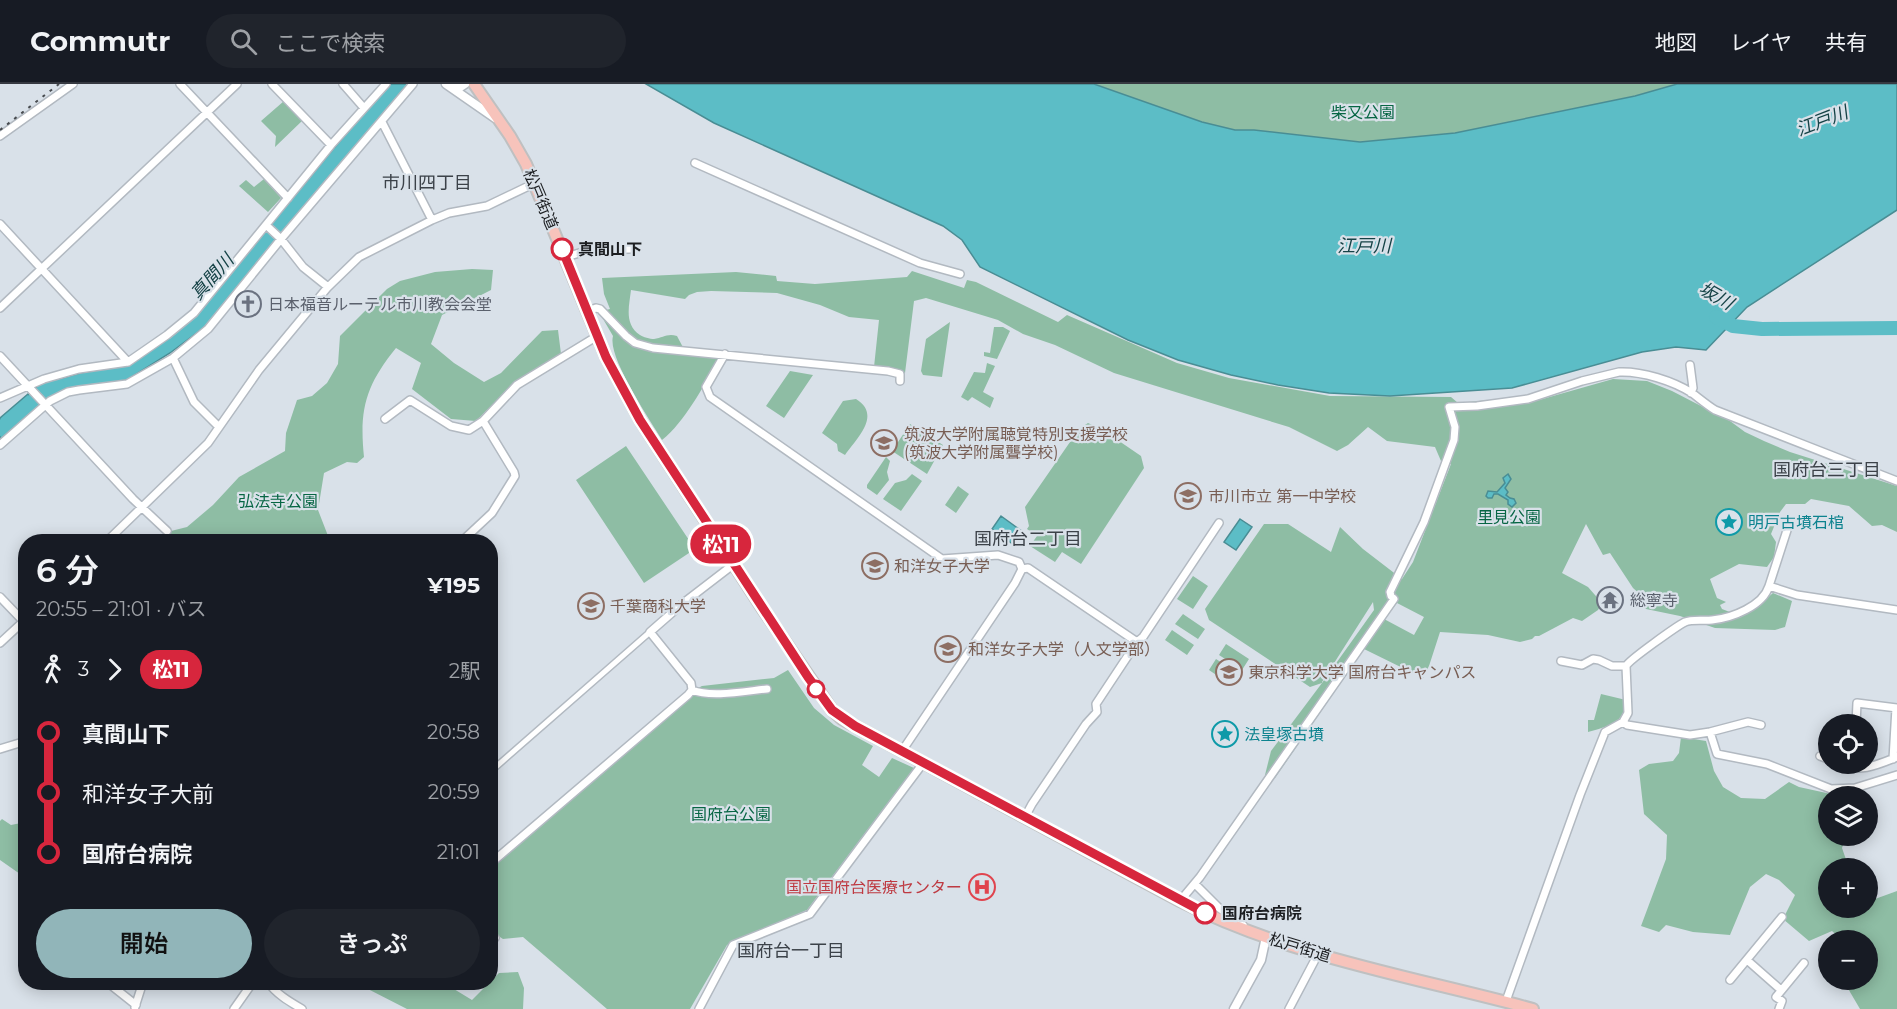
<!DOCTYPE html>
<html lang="ja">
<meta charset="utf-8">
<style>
:root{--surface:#171b24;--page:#20242c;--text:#f1f3f6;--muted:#9ea1a6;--line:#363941;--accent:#91b5b9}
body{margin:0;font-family:Montserrat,"Noto Sans JP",sans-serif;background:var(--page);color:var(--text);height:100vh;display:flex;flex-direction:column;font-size:22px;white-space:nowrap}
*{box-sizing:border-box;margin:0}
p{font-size:20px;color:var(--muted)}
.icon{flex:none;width:33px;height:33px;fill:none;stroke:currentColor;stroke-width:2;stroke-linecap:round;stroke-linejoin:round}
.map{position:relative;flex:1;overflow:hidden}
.details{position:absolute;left:18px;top:450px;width:480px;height:456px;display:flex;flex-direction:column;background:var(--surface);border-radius:24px;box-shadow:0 3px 15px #0003}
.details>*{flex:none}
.badge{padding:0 12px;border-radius:20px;font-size:21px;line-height:39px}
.fabs{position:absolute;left:1818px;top:630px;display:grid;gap:12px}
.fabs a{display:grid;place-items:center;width:60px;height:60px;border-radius:50%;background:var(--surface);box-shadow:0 3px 15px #0003;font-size:30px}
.map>.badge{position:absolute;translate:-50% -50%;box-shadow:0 0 0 3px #fff}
.legs{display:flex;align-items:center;gap:9px;height:66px;padding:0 18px;font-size:20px}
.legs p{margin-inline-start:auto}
.overview{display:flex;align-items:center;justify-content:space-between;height:102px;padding:0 18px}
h1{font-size:33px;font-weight:600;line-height:45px}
.primary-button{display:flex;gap:12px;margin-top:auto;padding:12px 18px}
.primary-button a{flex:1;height:69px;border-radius:36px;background:var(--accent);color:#111;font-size:24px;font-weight:600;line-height:69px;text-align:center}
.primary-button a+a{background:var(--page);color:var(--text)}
ul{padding:0 18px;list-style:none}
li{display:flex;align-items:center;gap:21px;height:60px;font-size:22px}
li i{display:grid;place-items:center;width:9px;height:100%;margin:0 8px;background:currentColor}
li i::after{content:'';width:15px;height:15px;margin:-8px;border:4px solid;border-radius:50%;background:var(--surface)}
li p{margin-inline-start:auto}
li:first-child i{background:linear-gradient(#0000 50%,currentColor 0)}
li:last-child i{background:linear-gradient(currentColor 50%,#0000 0)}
header{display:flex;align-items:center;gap:36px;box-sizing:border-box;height:84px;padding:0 30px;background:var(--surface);border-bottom:2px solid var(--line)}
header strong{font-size:28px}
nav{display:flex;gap:33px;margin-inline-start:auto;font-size:21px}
.search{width:420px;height:54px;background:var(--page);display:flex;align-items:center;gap:15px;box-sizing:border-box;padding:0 21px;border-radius:33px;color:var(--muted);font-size:22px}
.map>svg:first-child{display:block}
.green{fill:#8ebda4;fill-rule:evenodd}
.water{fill:#5cbdc6;stroke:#498d94;stroke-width:1.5}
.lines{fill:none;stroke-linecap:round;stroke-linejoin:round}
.river{stroke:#5cbdc6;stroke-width:14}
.pedestrian-casing{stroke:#b2b9c1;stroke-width:8}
.minor-casing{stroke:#b2b9c1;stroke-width:10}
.tertiary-casing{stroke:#b2b9c1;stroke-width:11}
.primary-casing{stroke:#bfc0c1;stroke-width:14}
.pedestrian{stroke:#fff;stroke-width:5}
.minor{stroke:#fff;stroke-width:7}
.tertiary{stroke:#fff;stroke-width:8}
.primary{stroke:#f7c3bb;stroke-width:10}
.rail{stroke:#484c50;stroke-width:2;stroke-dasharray:3 6;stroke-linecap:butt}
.line-1-casing{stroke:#fff;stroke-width:14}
.line-1{stroke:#d7263d;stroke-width:9}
.stop-1-dot{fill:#fff;stroke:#d7263d;stroke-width:3}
.labels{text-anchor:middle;stroke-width:4.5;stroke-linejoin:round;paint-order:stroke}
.park-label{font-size:16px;fill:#076644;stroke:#d9e1e9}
.street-label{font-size:16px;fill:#1c1e21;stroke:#d9e1e9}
.stop-label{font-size:16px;font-weight:bold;fill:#1c1e21;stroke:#d9e1e9;text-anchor:start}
.worship-label{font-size:16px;fill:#5b616d;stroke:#d9e1e9;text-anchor:start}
.education-label{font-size:16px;fill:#785e54;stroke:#d9e1e9;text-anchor:start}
.culture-label{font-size:16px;fill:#0d838f;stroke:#d9e1e9;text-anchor:start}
.health-label{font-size:16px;fill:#be3a42;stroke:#d9e1e9;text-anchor:end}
.water-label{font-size:18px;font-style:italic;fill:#154246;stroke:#d9e1e9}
.neighbourhood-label{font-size:18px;fill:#3c4249;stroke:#d9e1e9}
</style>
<header>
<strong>Commutr</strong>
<div class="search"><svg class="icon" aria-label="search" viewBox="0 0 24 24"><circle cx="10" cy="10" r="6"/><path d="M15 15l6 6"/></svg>ここで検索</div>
<nav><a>地図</a><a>レイヤ</a><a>共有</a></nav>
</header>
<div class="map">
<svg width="1897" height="925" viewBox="0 0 1897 925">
<rect width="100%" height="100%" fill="#d9e1e9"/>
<path class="green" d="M1094,0H1677L1635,12L1455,49L1360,58L1254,46H1235L1202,38Z
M284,17L303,36L275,63L276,52L261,37Z
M264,95L281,114L268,128L239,102L246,96L254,103Z
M472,185L493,186L491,206L442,231L431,260L454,279L484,298L501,289L542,247L558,246L561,270L516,297L476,337L451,335L412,305L421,279L396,264C366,301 359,325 364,373L357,379L347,378L324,389L318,426L330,457H169L171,447L187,443L213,421L239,393L285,367L286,349L297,316L312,312L327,299L338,280L340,252L387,205L400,197L435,188Z
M912,187L964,204L967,196L976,198L1058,238L1067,231L1177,279L1229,294L1330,312L1451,313L1458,319L1489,316H1539L1613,295L1647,297L1672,307L1730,337L1745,348L1764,357L1790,368L1897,402V448L1882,441L1872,442L1849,422L1811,415L1805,420H1786L1780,428L1771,450L1776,458L1774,473L1767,483L1739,480L1710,495L1717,514L1726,518L1720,521L1722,525L1740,532L1758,522L1773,509L1792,517L1785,543L1775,546L1715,544L1680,532L1646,525L1639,518L1642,512L1633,504L1610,469L1603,471L1586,440L1562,489L1588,503L1602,519L1598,526L1582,537L1573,534L1539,552H1535L1532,555L1520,558L1488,551L1440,548L1429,582L1423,594L1364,565L1275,694L1265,691L1271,667L1322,599L1310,603L1209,536L1205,525L1264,440H1288L1331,468L1340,443L1363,465L1402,495L1413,478L1451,380L1441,377L1435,363L1387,357L1368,343L1348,361L1337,367L1289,343L1114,289L1055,261L1023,250L998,236L926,214L914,217L905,289L874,283L879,236L849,233L820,221L777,209L711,207L697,208L689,211L685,215L631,206C629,223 624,240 640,251C643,253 650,255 654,255C663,254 667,249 677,252L687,271L717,274L718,278C703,302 685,338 662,356C650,336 607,273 613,252L599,228L610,225L604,210L602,194L736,188L776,192L777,197L815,200L907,193ZM1373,518L1374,526L1322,599V598ZM1397,519L1424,533L1414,551L1384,535Z
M950,238L942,293L923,291L921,287L926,255Z
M994,243H1003L1010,247L997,275L984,272V268L990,269Z
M987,279L995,282L983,308L994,314L990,324L972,313L968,317L961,313L974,288L985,289Z
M790,287L813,291L784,334L766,322Z
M856,315C882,331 857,354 845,371L838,367L837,360L822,349L843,317Z
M1088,339L1103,346L1141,372L1144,384L1081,480L1062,468L1055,478L1030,462L1037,452L1027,445L1029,442L1025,423L1079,345Z
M910,340L943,361L927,390L892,367Z
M626,362L695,465L644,499L576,396Z
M886,373L890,377L887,388L889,396L877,411L867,404V401Z
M912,390L922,397L901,427L883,415L895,399L906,396Z
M958,402L969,410L956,429L945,421Z
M1193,492L1208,502L1193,525L1177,515Z
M1183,530L1205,545L1198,555L1175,540Z
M1172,546L1194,561L1187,571L1165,556Z
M1226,560L1249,575L1242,586L1219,571Z
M1216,575L1239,590L1231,601L1209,586Z
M788,586L814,624L834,641L873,662L862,681L879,693L892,674L914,684L807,826L727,861L690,925H607L523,853L503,855L491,847L490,783L692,607L702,602L774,594Z
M1601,610L1626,616C1625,640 1608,642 1588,648V636H1594Z
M1681,653L1706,657L1714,687L1723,703L1741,714L1765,715L1789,698L1799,703L1831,710V712H1828V752H1846L1842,764L1849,784H1828V824H1868V809L1875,815L1897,807V925H1860L1843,896H1868V856H1842L1832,847L1809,857L1783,835L1795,811L1779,796L1766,790L1750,803L1730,851L1693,848L1666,841L1659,848L1641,842L1666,775L1667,751L1644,730L1639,686L1649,680L1673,677L1679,669Z
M2,735L11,741L21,739L25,741V784L20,790L0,776V737Z
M518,888L524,904L523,925H407L364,903L362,899H444L472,916L499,889Z"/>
<path class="water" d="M390,0H408L206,242L170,269L127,296L63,305L47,315L34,302L80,289L129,281L162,259L196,232L334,64Z
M646,0H1094L1202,38L1235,46H1254L1360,58L1455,49L1635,12L1677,0H1897V126L1747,223L1706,266L1676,263L1642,268L1512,304L1390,312L1329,309L1278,301L1231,291L1178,276L1128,256L980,183L962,156L943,142L714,39Z
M28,310L38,321L0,356V334Z
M1508,390L1511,395L1505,404L1508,408L1506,411L1510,414L1514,415L1516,419L1512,423L1508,420V416L1498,410H1494L1492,414H1488L1486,412L1488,407L1497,408L1505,399L1503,394Z
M1001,432L1023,448L1014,461L992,445Z
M1240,435L1252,443L1236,466L1224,458Z"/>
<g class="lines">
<path class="river" d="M1716,233L1733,242L1762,245L1897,244
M0,345L47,305L58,302"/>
<defs>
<path id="pedestrian" d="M490,688L650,548"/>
<path id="minor" d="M180,0L288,114
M272,0L331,61
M343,0L364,24
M382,38L432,136
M0,52L73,0
M695,79L920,179L960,190
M0,140L128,278
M266,141L281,155L303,183L328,203
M566,173L589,166L630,165
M0,224L237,0
M588,227L596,224L600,225L626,252L635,259L653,264L888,287L900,290V297
M725,270L706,303L710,313L942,475L998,471L1019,478L1022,485
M0,272L133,415L167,447
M173,274L194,318L219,343
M1690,281L1693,304L1691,309
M0,314L44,295L79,285L128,278L167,251L194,229L331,61L386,0
M385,335L410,316L451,342L469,346L483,337L517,301L599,251
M0,361L50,317L68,308L79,306L127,300L173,274L208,245L281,155L413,0
M106,458L208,359L259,286L327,204L359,173L432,136L449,129L487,122L535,99
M461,458L492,429L515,392L514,388L483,337
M1022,485L1028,484L1137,558L1096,620L1097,628L1086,640L1032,720L1025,733
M1769,502L1790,437
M0,513L26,540
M1137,558L1143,553L1219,439
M0,559L26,535
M1561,577L1582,581L1593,575L1599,576L1612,582H1626
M692,606C711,614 746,607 767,605
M1623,638L1627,641L1690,651L1710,648L1717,670L1767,680L1831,705L1855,704L1897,691
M1856,640L1857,619L1897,624
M1710,648L1748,638L1761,641
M0,665L26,657
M902,667L1015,499L1022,485
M1820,672L1828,675
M1893,675L1896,624
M1840,680C1860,689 1877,681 1897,673
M490,780L688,611L692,606L691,599L650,548L682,520L734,480
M1195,800L1219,824L1243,841
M1180,817L1200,793L1394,515L1391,512L1390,508L1424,438L1454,356L1455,343L1449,323L1477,322L1528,315L1582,297L1619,288C1642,287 1673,297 1692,309C1700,315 1707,321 1715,326L1897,397
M490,851L495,854
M1747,876L1781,906
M1730,896L1782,833
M107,898L136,921
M268,898C276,910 290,918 302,925
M1506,917L1580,711L1605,648L1623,638L1628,629L1626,582C1629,576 1677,542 1685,538C1692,535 1704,537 1712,536C1732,534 1763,522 1769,502L1797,511L1897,526
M135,923L143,898
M234,925L253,898
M699,925L733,861L810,830L924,678
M1289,925L1318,870
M1779,925L1782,917L1776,913L1804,879"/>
<path id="tertiary" d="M446,0L495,34
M451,3L459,4L465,0
M1234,925L1261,876L1266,853"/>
<path id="primary" d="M474,0L510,52L526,80L606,273L640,336L762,524L832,626L842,635L1180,817C1290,873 1415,893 1533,925"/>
</defs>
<use href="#pedestrian" class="pedestrian-casing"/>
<use href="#minor" class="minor-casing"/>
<use href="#tertiary" class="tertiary-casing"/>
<use href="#primary" class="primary-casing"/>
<use href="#pedestrian" class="pedestrian"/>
<use href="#minor" class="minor"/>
<use href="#tertiary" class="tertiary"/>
<use href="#primary" class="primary"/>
<path class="rail" d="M0,46L59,0"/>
</g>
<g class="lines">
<defs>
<path id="line-1" d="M562,165L606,273L640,336L808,593L832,626L855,642L1205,829"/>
</defs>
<use href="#line-1" class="line-1-casing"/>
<use href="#line-1" class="line-1"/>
</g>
<defs>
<symbol id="church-ring" viewBox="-11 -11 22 22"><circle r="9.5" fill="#d9e1e9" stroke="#6b7280" stroke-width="1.5"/><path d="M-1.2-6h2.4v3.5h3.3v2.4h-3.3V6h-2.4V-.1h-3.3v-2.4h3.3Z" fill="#6b7280"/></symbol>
<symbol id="school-ring" viewBox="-11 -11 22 22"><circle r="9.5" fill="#d9e1e9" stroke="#8d6e63" stroke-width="1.5"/><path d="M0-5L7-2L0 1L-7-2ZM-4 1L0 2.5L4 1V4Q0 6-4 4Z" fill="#8d6e63"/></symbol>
<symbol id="sight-ring" viewBox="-11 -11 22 22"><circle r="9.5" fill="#d9e1e9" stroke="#0f9aa8" stroke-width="1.5"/><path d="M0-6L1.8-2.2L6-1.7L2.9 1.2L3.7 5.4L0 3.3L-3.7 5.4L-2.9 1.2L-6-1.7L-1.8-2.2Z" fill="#0f9aa8"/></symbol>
<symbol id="university-ring" viewBox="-11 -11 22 22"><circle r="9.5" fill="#d9e1e9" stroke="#8d6e63" stroke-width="1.5"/><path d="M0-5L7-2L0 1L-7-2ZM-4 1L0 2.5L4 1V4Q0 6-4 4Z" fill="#8d6e63"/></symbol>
<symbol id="temple-ring" viewBox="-11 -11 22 22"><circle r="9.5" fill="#d9e1e9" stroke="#6b7280" stroke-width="1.5"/><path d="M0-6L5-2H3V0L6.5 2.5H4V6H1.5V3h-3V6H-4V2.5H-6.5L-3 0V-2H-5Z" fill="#6b7280"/></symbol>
<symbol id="hospital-ring" viewBox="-11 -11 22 22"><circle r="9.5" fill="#d9e1e9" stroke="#e0444e" stroke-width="1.5"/><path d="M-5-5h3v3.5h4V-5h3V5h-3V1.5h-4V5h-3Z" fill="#e0444e"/></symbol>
</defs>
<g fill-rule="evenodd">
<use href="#church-ring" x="233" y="205" width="30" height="30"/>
<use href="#school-ring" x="869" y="344" width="30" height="30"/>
<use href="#school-ring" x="1173" y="397" width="30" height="30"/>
<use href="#sight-ring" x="1714" y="423" width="30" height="30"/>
<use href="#university-ring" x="860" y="467" width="30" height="30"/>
<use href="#temple-ring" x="1595" y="501" width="30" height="30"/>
<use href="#university-ring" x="576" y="507" width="30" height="30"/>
<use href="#university-ring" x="933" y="550" width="30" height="30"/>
<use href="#university-ring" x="1214" y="573" width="30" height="30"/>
<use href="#sight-ring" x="1210" y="635" width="30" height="30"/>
<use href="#hospital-ring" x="967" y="788" width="30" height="30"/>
</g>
<g class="stop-1-dot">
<circle cx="562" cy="165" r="10"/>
<circle cx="816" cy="605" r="8"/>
<circle cx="1205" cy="829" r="10"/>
</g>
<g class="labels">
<g class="park-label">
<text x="1363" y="34">柴又公園</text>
<text x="278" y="423">弘法寺公園</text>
<text x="1509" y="439">里見公園</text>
<text x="731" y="736">国府台公園</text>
</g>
<g class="street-label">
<text transform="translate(541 115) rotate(67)" y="6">松戸街道</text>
<text transform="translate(1300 863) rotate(17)" y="6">松戸街道</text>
</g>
<g class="stop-label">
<text x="578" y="171">真間山下</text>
<text x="1222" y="835">国府台病院</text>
</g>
<g class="worship-label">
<text x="268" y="226">日本福音ルーテル市川教会会堂</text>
<text x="1630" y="522">総寧寺</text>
</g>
<g class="education-label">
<text x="904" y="356">筑波大学附属聴覚特別支援学校<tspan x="904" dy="18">(筑波大学附属聾学校)</tspan></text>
<text x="1208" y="418">市川市立 第一中学校</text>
<text x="894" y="488">和洋女子大学</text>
<text x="610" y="528">千葉商科大学</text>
<text x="968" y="571">和洋女子大学（人文学部）</text>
<text x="1248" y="594">東京科学大学 国府台キャンパス</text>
</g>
<g class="culture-label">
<text x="1748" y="444">明戸古墳石棺</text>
<text x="1244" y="656">法皇塚古墳</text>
</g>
<g class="health-label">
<text x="962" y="809">国立国府台医療センター</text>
</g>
<g class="water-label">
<text transform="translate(1822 37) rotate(-21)" y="6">江戸川</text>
<text x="1364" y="168">江戸川</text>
<text transform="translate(212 193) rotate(-48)" y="6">真間川</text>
<text transform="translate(1716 212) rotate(30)" y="6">坂川</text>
</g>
<g class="neighbourhood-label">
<text x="427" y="105">市川四丁目</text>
<text x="1827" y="392">国府台三丁目</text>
<text x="1028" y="461">国府台二丁目</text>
<text x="791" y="873">国府台一丁目</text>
</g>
</g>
</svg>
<div class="fabs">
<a><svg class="icon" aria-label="locate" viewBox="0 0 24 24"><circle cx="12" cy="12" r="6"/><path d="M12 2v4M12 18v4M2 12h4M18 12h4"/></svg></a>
<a><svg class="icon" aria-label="layers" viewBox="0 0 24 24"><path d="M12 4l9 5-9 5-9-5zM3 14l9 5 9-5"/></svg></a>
<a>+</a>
<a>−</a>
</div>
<b class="badge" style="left:721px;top:460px;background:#d7263d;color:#fff">松11</b>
<section class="details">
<div class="overview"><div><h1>6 分</h1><p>20:55 – 21:01 · バス</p></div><b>¥195</b></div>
<div class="legs"><svg class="icon" aria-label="walk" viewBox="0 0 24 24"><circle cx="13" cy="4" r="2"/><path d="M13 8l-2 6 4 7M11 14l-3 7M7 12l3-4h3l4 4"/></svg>3<svg class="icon" aria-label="forward" viewBox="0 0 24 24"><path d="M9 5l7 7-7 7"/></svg><b class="badge" style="background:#d7263d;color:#fff">松11</b><p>2駅</p></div>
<ul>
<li><i style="color:#d7263d"></i><b>真間山下</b><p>20:58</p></li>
<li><i style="color:#d7263d"></i><span>和洋女子大前</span><p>20:59</p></li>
<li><i style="color:#d7263d"></i><b>国府台病院</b><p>21:01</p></li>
</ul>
<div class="primary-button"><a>開始</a><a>きっぷ</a></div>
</section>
</div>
